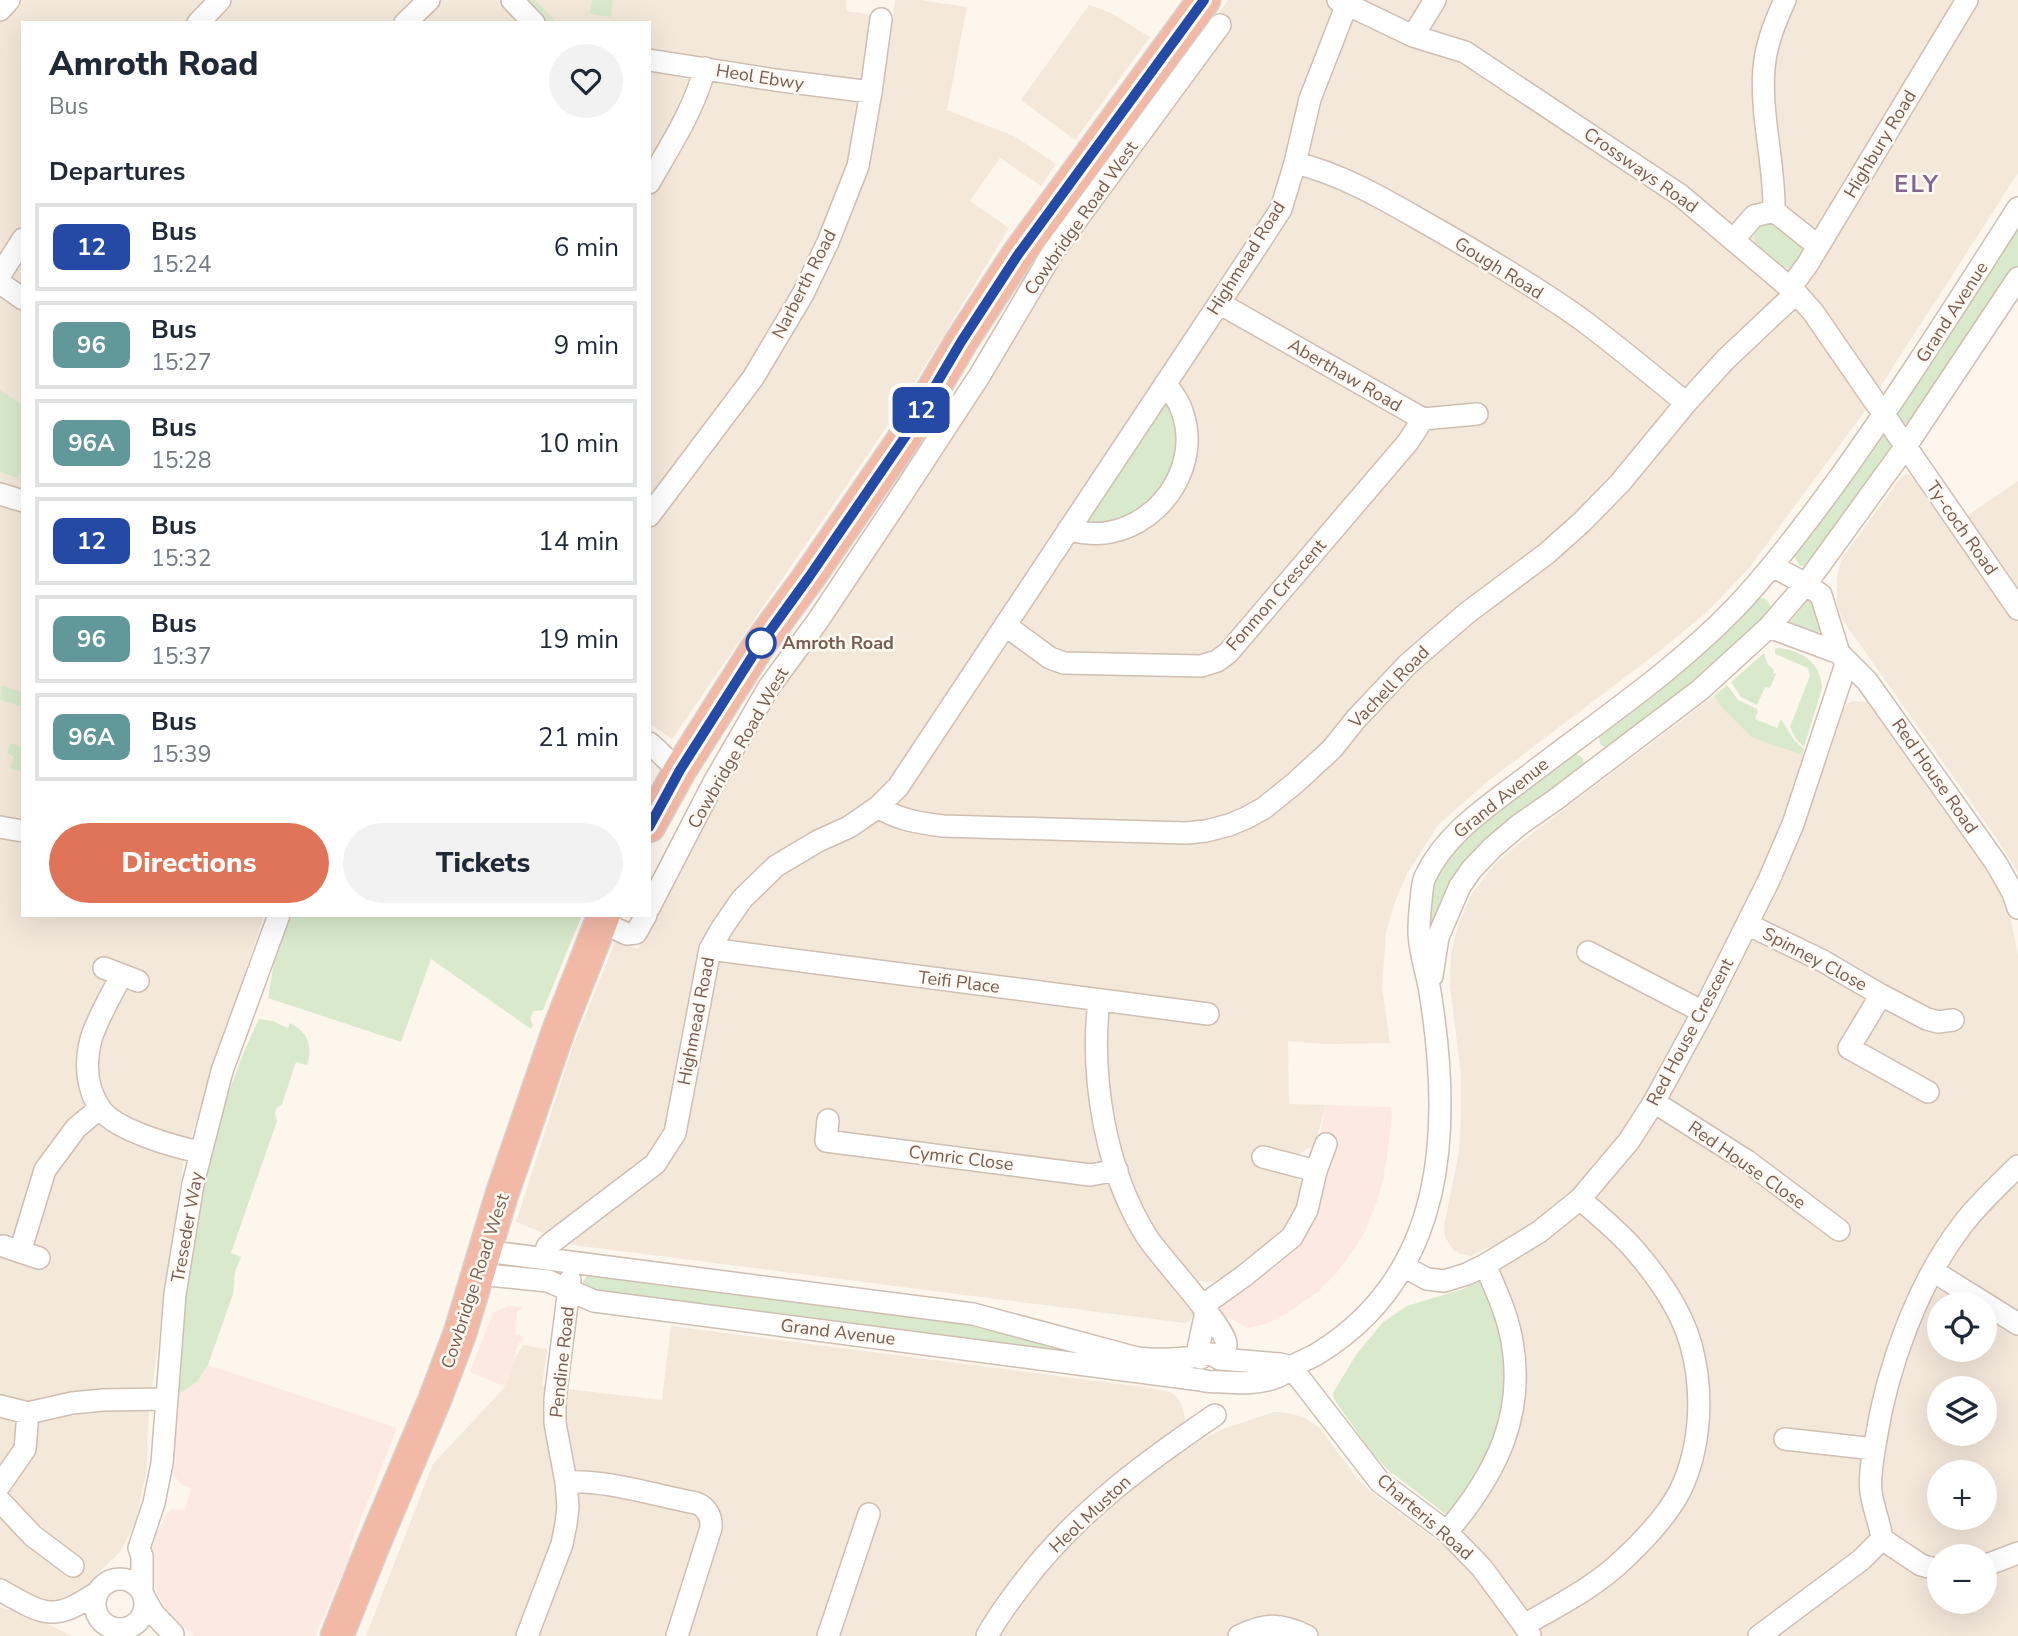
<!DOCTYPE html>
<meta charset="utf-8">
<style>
:root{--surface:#fff;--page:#f2f2f3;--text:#1f2937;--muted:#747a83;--line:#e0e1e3;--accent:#e07458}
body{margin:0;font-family:"Nunito Sans",sans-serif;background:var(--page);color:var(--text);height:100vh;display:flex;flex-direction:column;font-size:26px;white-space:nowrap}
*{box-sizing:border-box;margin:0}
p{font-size:23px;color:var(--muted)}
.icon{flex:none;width:38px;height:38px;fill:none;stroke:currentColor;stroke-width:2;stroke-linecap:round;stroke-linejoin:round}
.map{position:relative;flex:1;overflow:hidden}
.details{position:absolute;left:21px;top:21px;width:630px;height:896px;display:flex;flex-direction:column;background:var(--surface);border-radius:0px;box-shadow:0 7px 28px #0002}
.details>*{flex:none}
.badge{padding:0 14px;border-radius:10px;font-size:24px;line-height:46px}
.buttons{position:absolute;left:1927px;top:1292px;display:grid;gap:14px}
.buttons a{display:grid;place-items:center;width:70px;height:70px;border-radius:50%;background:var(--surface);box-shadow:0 7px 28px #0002;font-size:35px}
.map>.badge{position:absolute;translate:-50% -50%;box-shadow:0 0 0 4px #fff}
h2{padding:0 28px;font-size:26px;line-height:63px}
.round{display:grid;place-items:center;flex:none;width:74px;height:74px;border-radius:37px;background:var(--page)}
.summary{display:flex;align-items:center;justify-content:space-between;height:119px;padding:0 28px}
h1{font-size:33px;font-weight:800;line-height:52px}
.action{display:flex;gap:14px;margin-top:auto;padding:14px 28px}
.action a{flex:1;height:80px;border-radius:42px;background:var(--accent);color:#fff;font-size:28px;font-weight:800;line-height:80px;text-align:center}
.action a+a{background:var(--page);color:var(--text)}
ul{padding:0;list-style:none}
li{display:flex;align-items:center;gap:21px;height:88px;margin:0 14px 10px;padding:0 14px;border:4px solid var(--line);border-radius:0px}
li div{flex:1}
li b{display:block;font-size:26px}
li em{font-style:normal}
li .badge{min-width:77px;font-weight:700;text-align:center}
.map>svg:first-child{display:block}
.residential{fill:#f4e8db;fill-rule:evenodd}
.commercial{fill:#fce9e1}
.green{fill:#d8eacb}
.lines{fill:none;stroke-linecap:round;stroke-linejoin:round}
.minor-casing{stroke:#cfbeb1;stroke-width:24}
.highway-casing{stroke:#d9d2ce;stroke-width:35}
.minor{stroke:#fff;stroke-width:21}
.highway{stroke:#f3b9a7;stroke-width:32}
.line-casing{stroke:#fff;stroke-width:16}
.line{stroke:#244aa5;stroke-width:10}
.stop-dot{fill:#fff;stroke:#244aa5;stroke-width:3.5}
.labels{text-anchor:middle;stroke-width:5;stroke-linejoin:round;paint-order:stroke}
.street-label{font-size:18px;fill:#785d4f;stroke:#fefaf3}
.stop-label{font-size:18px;font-weight:bold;fill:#785d4f;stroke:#fefaf3;text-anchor:start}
.district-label{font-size:24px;font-weight:bold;letter-spacing:2px;fill:#836792;stroke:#fefaf3}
</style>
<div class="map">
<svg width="2018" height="1636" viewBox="0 0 2018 1636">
<rect width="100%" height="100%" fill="#fcf6ed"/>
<path class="residential" d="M0,0H846V11L893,18L895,0H920L967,7L947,110L1014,136L1056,164L1041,186L1000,158L970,201L1009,228L895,415L672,739L649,723V23H23V915H264L184,1158L149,1409L147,1468L136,1521L120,1552L93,1578L85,1590L62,1601H48L35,1597L0,1580Z
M1228,0H2018V173L1862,415L1749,568L1708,611L1661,650L1488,781L1438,825L1407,874L1394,904L1386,933L1382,987L1390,1043L1326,1044L1288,1041L1289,1104L1326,1105L1314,1147L1306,1149L1299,1155L1294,1171L1297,1179L1303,1184L1296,1210L1290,1221L1279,1234L1221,1282L1194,1281L1192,1307L1194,1313L1191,1320L1185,1323L573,1245L516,1222L572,1048L616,940L638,949L710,806L759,721L821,630L1063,255L1231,24L1219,13Z
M1089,5L1109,12L1150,37L1075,140L1021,100Z
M1907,474L1911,476L1948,529L2018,481V873L1997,839L1842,619L1837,603V576L1842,558L1902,476Z
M1714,696L1723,709L1802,755L1827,762L1843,710L1847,704L1853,701L1867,702L1983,866L2001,895L2011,920L2018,957V1636H366L433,1464L505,1387L515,1358L523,1345L547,1349L542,1386L662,1400L671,1326L1151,1388L1170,1392L1176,1396L1181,1404L1192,1444L1226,1428L1274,1412L1286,1413L1304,1417L1320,1428L1356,1477L1371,1492L1444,1546L1471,1517L1508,1299L1489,1247L1471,1256L1460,1254L1453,1250L1445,1237L1444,1226L1459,1152L1461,1114V1075L1450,986L1451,953L1458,925L1472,894L1494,865L1517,845ZM1939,1304H1984V1349H1939ZM1939,1388H1984V1433H1939ZM1939,1472H1984V1517H1939ZM1939,1556H1984V1601H1939Z
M0,1607L29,1615L72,1636H0Z"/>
<path class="commercial" d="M1326,1105L1391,1107L1392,1114L1386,1166H1385L1383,1180L1377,1201L1366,1229L1357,1245L1336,1274L1319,1291L1286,1314L1266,1324L1247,1328L1228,1317L1224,1320L1214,1308L1301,1237L1334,1140L1320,1135Z
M508,1306L523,1307L517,1312L515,1334L523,1336L522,1343L519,1342L514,1357L516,1358L506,1387L470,1372L493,1313Z
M208,1365L397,1428L350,1546L349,1559L315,1636H194L169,1614L158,1595L152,1576L151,1555L156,1535L167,1513L173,1509L185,1510L191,1488L182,1485L172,1473L177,1395L197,1382Z"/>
<path class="green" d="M526,0H535L555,21L548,23Z
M592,0H613L611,17L590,14Z
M1767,223H1774L1802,246L1804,250L1796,266L1784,268C1770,258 1736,237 1767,223Z
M2018,228V269L1911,424L1900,423L1895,414L1904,396Z
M0,390L23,406V465L18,478L0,472Z
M1170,398L1181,435L1170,485L1120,525L1084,524L1162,403Z
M1885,434L1895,447L1810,565L1805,567L1799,565L1794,555L1880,435Z
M1812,595L1821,626L1820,631L1812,633L1788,624Z
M1764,598L1767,600L1771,607L1770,612L1736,650L1606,749L1600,744L1598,734L1756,599Z
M1778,648C1802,650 1821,663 1822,688L1804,747L1796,739L1790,727L1810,676L1808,668L1775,654V649Z
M1764,653L1768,665L1774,670L1773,673L1776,674L1770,688L1765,687L1757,705L1741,697L1731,682Z
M1,685L23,693V707L0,700Z
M1727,685L1738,700L1757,709L1758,711L1755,719L1777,728L1781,719L1794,740L1804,749L1802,755L1751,737L1723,709L1714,696Z
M10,743L23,747V772L10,768L14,757L7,753Z
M1574,753L1583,758L1584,765L1523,816L1431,944C1423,902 1438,861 1469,830C1480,819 1495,811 1508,801C1530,785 1552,769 1574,753Z
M290,915H582L543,1010L534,1011L530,1018L533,1025L531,1029L431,959L401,1042L268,998L275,957Z
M259,1019L272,1021L288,1028L290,1023C308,1032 313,1046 307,1065L296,1062L282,1104L277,1108L275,1113L277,1121L231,1253L241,1257L235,1272L233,1294L208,1365L197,1382L177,1395C186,1267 202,1135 259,1019Z
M588,1274L953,1318L1122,1361L593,1294L584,1288L582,1283Z
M1485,1279L1501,1318L1508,1395L1492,1455L1448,1516L1387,1469L1369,1449L1334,1399L1333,1393L1356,1355L1383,1322L1407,1306L1460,1290Z"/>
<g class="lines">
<defs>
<path id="minor" d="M512,0L534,23
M1338,0L1413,36L1465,52L1680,195L1796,293L1813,312L2018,609
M0,10L9,0
M198,23L220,0
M405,23L429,0
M1413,36L1435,0
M649,60L775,80L871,92
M1295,163C1343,174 1389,202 1431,226C1482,255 1533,285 1581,319C1617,346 1651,374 1686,403
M649,183C670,146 694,110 705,68
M1774,211C1775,163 1760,116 1764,68C1766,44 1775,22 1785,0
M1734,239L1754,216L1774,211L1818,246
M0,275L23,239
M0,283L23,299
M1790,288L1807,265L1967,0
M1219,303L1423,419L1477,414
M0,494L23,501
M649,516L753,378L803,294L828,242L858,166L871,92L881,19
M1068,530C1082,533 1097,535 1111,532C1164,521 1201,463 1182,411C1179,401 1172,392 1165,384
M1772,566L1806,584L1821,595L1839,653
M1005,625L1050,658L1064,663L1201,666L1217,661L1228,653L1408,442L1423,419
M1769,627L1839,653L1867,681L1996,863L2013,893L2018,908
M649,743C660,751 668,763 680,770
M878,807C899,820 919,823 943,826L1186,833L1206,831L1229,825L1246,818L1264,808L1295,783L1332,749L1356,719L1408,664L1467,613L1546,554L1582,522L1620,483L1686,403L1726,359L1796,293
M0,827L23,831
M649,908L713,784L769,687L817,622L895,505L980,375L1053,252L1220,25
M601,922L627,934L636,933L646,915
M1747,924L1823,961L1881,995L1927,1019L1938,1022L1953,1020
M710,949L1208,1014
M1588,952L1703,1012
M104,968L138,981
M121,976C111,996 98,1017 91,1039C85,1063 86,1090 102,1111C119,1131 175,1147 200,1152
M1432,976L1438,937L1460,886L1472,869L1492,848L1519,825L1555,800L1700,690L1769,627L1806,584L1906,446L2018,278
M1881,995L1849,1048L1928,1092
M1099,1000C1090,1077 1105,1170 1147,1237C1159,1256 1227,1329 1226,1344C1226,1349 1222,1355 1220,1359
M1654,1102L1747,1161L1839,1230
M828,1120L826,1141L1090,1175L1117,1170
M1316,1171L1326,1144
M3,1246L39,1258
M485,1251L973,1314L1137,1358C1162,1361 1186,1359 1211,1354L1220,1359L1280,1364L1291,1367
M20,1252L45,1170L76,1128L100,1108
M545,1259L547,1247L551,1243L655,1164L675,1133L710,949L722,928L742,899L776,866L818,841L849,827L878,807L898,787L1257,246L1281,209L1295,163L1310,99L1347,4
M1403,1266L1427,1279L1444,1281L1467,1274L1485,1265L1539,1232L1580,1199L1629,1141L1654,1102L1703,1012L1769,880L1793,824L1847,661
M1933,1271L2018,1324
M478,1274L548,1281L594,1301L1201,1380C1209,1383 1214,1381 1223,1382C1241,1383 1260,1384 1277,1377C1287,1373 1281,1374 1289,1368C1297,1363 1308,1359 1317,1354C1448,1274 1452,1127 1430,992C1427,972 1419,951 1419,931C1419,921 1420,910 1421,900C1422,892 1422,884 1425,877C1446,832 1491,804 1529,775C1599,721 1673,672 1735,608C1772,569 1805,525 1837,481C1901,392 1959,300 2018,208
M1202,1306L1244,1276L1292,1237L1307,1210L1316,1171L1263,1157
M1201,1358L1198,1349L1206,1312
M1291,1367L1380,1482L1447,1532L1482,1568L1524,1625L1530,1635
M0,1406L28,1413L72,1403L103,1400L167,1399
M1785,1439L1874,1449
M566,1482C604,1479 658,1496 696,1503C707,1507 712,1517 711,1528L677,1636
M0,1485L25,1449L28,1413
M0,1501L33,1536L73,1566
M1447,1532C1496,1474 1527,1414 1511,1336C1506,1311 1495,1288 1485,1265
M1882,1539C1880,1523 1873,1508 1871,1492C1869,1475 1873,1457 1876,1439C1887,1368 1918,1282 1963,1224C1979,1203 1999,1185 2018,1166
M1882,1539L1921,1565L1939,1570
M1984,1566L2018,1553
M95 1604a25 25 0 1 1 50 0a25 25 0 1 1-50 0Z
M0,1590C46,1616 53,1622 98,1592
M142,1592V1556L139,1548L154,1503L162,1463L175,1294L193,1184L222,1071L279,915
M144,1597L153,1613L173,1634V1636
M1524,1625C1559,1605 1597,1586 1626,1557C1646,1538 1667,1516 1680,1491C1701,1448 1704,1392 1691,1345C1682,1312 1660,1280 1638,1254C1621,1233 1599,1216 1580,1199
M527,1636L562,1544L566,1524L568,1507L566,1482L555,1423V1399L570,1280
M828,1636L869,1514
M987,1636C997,1617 1010,1600 1023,1583C1075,1514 1144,1463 1215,1415
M1239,1636C1266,1623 1280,1623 1307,1636
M1759,1636L1861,1560L1882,1539"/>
<path id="highway" d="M649,826L680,770L757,648L809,577L905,437L961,342L1017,256L1204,0
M337,1636L373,1546L435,1399L460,1333L502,1194L559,1029L604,915"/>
</defs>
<use href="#minor" class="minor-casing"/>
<use href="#highway" class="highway-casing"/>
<use href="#minor" class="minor"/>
<use href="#highway" class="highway"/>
</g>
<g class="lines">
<defs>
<path id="line" d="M649,827L680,770L757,649L809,577L905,437L961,342L1017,256L1204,0"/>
</defs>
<use href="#line" class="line-casing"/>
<use href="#line" class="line"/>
</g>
<circle class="stop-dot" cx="761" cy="643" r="14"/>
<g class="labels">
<g class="street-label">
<text transform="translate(760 77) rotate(9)" y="6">Heol Ebwy</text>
<text transform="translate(1880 144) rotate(-59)" y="6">Highbury Road</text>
<text transform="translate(1641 170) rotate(35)" y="6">Crossways Road</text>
<text transform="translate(1081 218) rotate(-55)" y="6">Cowbridge Road West</text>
<text transform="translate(1246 258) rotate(-58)" y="6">Highmead Road</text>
<text transform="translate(1499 268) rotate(32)" y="6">Gough Road</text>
<text transform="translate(804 284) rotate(-63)" y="6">Narberth Road</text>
<text transform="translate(1952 312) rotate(-57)" y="6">Grand Avenue</text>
<text transform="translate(1345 375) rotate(30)" y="6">Aberthaw Road</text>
<text transform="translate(1962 528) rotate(55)" y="6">Ty-coch Road</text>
<text transform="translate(1276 595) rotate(-49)" y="6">Fonmon Crescent</text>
<text transform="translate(1389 687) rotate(-46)" y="6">Vachell Road</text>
<text transform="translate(738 748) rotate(-60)" y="6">Cowbridge Road West</text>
<text transform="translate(1935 776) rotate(55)" y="6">Red House Road</text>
<text transform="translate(1501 798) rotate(-39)" y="6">Grand Avenue</text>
<text transform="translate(1815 959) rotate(28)" y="6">Spinney Close</text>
<text transform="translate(959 982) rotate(7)" y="6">Teifi Place</text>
<text transform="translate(696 1021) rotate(-79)" y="6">Highmead Road</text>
<text transform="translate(1690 1032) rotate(-62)" y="6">Red House Crescent</text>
<text transform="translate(961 1158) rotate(7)" y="6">Cymric Close</text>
<text transform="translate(1747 1165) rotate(35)" y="6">Red House Close</text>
<text transform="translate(187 1227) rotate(-80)" y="6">Treseder Way</text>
<text transform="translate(475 1281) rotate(-72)" y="6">Cowbridge Road West</text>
<text transform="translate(838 1332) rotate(7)" y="6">Grand Avenue</text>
<text transform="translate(562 1362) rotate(-84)" y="6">Pendine Road</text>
<text transform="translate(1090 1514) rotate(-43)" y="6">Heol Muston</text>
<text transform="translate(1425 1517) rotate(41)" y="6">Charteris Road</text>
</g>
<g class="stop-label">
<text x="782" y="649">Amroth Road</text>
</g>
<g class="district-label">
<text x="1917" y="192">ELY</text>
</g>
</g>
</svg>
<div class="buttons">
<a><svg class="icon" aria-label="locate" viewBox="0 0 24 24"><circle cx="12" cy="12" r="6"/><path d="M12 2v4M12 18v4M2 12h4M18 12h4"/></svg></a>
<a><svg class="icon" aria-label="layers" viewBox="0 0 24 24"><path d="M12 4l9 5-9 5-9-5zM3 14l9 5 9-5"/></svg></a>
<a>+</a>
<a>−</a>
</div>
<b class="badge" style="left:921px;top:410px;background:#244aa5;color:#fff">12</b>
<section class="details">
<div class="summary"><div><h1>Amroth Road</h1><p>Bus</p></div><a class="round"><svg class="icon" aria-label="heart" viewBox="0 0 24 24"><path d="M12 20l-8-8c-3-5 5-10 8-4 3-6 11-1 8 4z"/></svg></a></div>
<h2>Departures</h2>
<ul>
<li><span class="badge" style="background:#244aa5;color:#fff">12</span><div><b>Bus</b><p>15:24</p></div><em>6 min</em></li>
<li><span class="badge" style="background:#63989b;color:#fff">96</span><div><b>Bus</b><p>15:27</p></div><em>9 min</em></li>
<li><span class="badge" style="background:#63989b;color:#fff">96A</span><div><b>Bus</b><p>15:28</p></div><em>10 min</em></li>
<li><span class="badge" style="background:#244aa5;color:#fff">12</span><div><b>Bus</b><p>15:32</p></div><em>14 min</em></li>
<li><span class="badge" style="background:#63989b;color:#fff">96</span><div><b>Bus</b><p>15:37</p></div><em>19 min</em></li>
<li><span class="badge" style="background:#63989b;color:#fff">96A</span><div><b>Bus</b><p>15:39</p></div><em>21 min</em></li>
</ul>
<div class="action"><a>Directions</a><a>Tickets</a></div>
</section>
</div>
